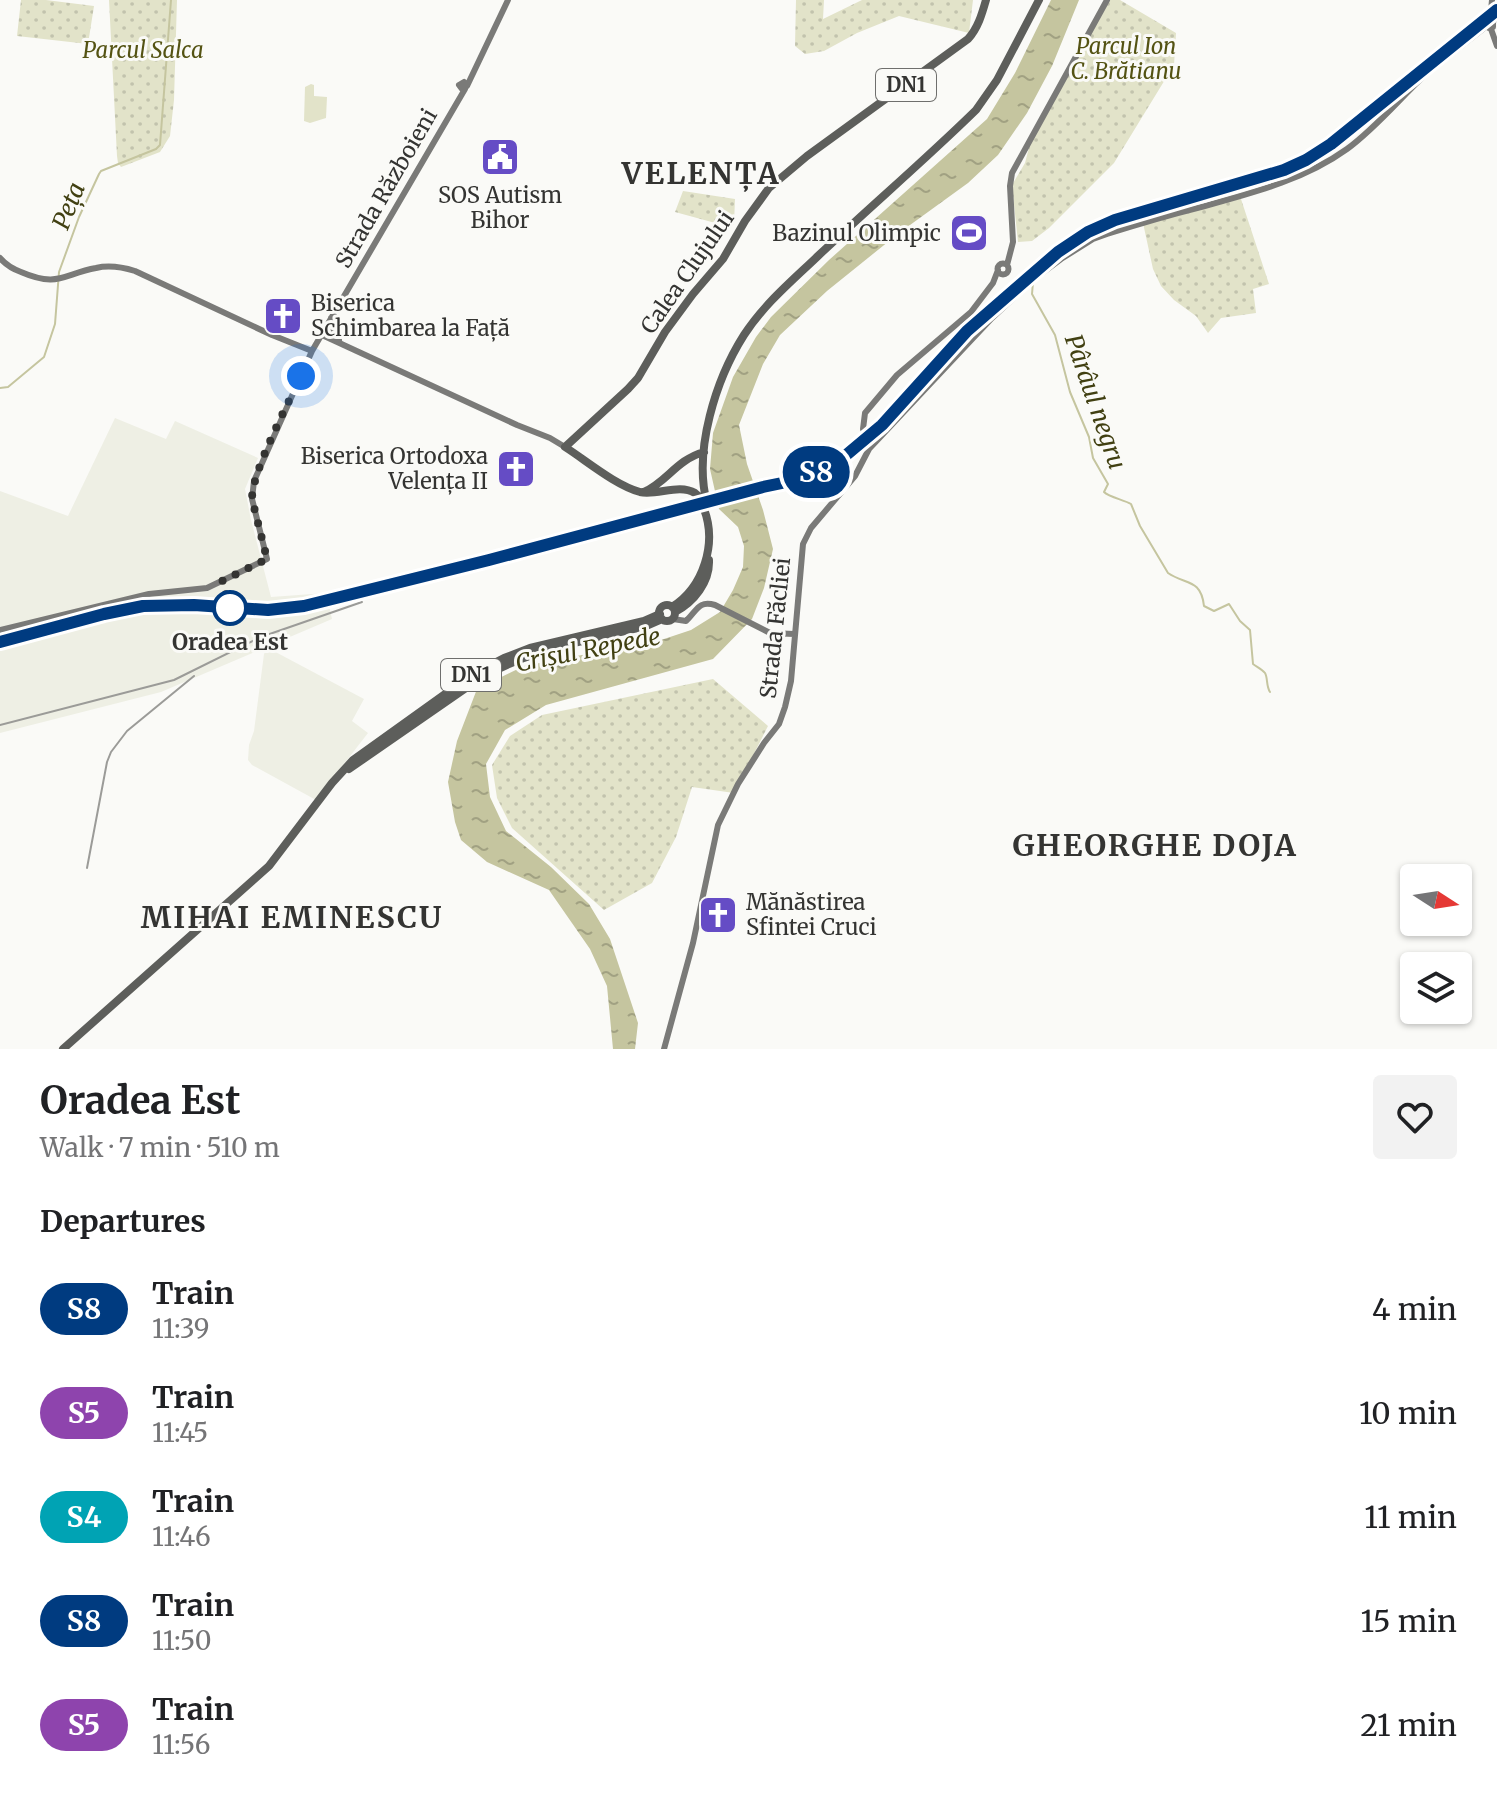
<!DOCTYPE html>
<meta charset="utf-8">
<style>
:root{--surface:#fff;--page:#f2f2f2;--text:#202124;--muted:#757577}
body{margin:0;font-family:Merriweather,serif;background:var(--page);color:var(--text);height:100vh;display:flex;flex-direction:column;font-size:30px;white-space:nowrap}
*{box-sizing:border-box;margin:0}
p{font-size:26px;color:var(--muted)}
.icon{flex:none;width:44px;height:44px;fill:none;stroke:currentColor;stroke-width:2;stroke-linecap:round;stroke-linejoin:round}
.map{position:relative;height:1049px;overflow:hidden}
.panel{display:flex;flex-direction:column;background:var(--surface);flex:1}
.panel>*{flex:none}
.badge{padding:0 16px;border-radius:26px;font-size:28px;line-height:52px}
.needle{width:52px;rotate:102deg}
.tools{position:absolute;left:1400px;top:864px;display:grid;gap:16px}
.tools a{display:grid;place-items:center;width:72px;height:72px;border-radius:8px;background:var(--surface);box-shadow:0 2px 6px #0004;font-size:40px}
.you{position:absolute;width:40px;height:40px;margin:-20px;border:6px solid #fff;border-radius:50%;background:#1a73e8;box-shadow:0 0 0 12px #1a73e833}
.map>.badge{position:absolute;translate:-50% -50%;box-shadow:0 0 0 4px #fff}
h2{padding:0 40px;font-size:30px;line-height:72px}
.round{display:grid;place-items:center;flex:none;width:84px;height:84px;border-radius:8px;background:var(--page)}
.head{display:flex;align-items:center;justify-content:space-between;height:136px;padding:0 40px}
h1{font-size:38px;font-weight:700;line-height:60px}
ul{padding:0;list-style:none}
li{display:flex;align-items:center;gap:24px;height:104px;padding:0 40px}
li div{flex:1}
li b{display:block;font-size:30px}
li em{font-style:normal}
li .badge{min-width:88px;font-weight:700;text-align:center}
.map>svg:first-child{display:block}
.built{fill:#eeefe4}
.grass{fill:#e2e3c9}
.park{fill:url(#park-dots)}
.water{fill:url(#water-ripples)}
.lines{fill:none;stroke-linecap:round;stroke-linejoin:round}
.stream{stroke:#c5c59f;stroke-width:2}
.secondary{stroke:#7a7a78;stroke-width:6}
.primary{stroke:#5d5e5b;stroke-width:8}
.rail{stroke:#9b9b98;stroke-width:2}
.secondary-bridge{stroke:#7a7a78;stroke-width:6}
.line-casing{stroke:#fff;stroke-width:18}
.line{stroke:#003b80;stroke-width:12}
.walk{stroke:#343432;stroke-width:8;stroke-dasharray:0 14.4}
.stop-dot{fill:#fff;stroke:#003b80;stroke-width:4}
.labels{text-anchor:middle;stroke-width:6;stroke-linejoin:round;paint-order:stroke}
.shield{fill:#fafaf7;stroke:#6f6f6d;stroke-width:2}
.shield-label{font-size:20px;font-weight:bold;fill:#343432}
.park-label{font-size:22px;font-style:italic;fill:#545313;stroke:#fafaf7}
.street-label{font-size:22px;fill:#343432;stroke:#fafaf7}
.poi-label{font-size:22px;fill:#343432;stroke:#fafaf7;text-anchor:end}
.stop-label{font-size:22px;font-weight:bold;fill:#343432;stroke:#fafaf7}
.water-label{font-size:24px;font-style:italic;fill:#414012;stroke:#fafaf7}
.district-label{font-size:30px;font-weight:bold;letter-spacing:2px;fill:#343432;stroke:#fafaf7}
</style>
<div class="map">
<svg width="1497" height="1049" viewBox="0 0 1497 1049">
<defs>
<pattern id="park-dots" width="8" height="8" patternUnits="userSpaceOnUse" patternTransform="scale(2)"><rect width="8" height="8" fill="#e2e3c9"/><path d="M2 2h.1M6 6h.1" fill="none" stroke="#c2c3ad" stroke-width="1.8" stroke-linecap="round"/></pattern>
<pattern id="water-ripples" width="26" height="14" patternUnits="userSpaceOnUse" patternTransform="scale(2)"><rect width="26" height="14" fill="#c5c59f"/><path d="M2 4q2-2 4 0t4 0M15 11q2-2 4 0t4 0" fill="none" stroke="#a1a182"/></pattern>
</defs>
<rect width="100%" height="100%" fill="#fafaf7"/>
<path class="built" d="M115,418L166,439L175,421L258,458L245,489L251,520L271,597L326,593L332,619L161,692L0,733V491L68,516Z
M268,648L364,699L352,721L368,733L316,800L252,765L248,760L249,745L254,731L264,654Z"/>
<path class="grass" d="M311,84L314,85V96L327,97L326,118L310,123L304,121L305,87Z"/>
<path class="park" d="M21,0H46L94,6L88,44L17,36Z
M109,0H177L174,100L170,136L160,152L121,167L118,163L117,156Z
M796,0H824L823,19L862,0H973L969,33L899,16L857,33L824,51L805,54L795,46Z
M1109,0H1120L1176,33L1174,65L1114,163L1049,228L1032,241L1018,242L1012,185L1025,163L1031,140Z
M683,191L735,199L734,224L730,227L675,212Z
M1240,196L1269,284L1253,289L1256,313L1221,318L1208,333L1196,316L1174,300L1161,286L1153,269L1143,223Z
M713,679L768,726L734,793L692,787L676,837L652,883L604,910L512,828L497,798L492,765L510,736L542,715Z"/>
<path class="water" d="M1051,0H1079L1052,66L1027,113L998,155L968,183L899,233L827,291L780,335L763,364L739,425L747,464L763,510L773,549L764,588L752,619L713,659L546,705L505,730L486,764L490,797L506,831L551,867L589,904L610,939L638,1023L635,1049H613L607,986L590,949L549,890L487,862L461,840L455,822L448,782L457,741L477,689L524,666L661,640L691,630L720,612L733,590L743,567L744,546L738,527L719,509L710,469L713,433L733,377L756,337L771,317L829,260L987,119L1015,73Z"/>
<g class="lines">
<path class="stream" d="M1033,282L1032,294L1055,335L1070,392L1089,437L1093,458L1108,484L1104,492C1109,497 1124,500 1131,504L1140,526L1168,573C1185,585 1201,578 1204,606L1214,611L1229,604L1240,621L1250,630L1253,664C1257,667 1262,669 1265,673C1268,678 1266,686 1270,692
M0,388L8,387L44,357L55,324L59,272L79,217L99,174L101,171L156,149L160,145L171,0"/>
<path class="secondary" d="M1490,22L1492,0
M1489,23H1493V27L1489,28Z
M1491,29L1497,46
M464,82L466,87L462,89L459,85Z
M467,86L508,0
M0,258C6,265 13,269 21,272C58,288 63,274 96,268C109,265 122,267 135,271L272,335L312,351
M997.5 269a5.5 5.5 0 1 1 11 0a5.5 5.5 0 1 1-11 0Z
M1007,265L1013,242L1010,186L1012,173L1107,0
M331,318L334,332L339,340
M322,335L517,425L550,438L565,447
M869,449L863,429L865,413L897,375L971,312L993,283L998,270
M673,619L686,621C697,611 698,600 715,605L770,633L794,634
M0,630L149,594L207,588L267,559L252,499L254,481L312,351L465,89
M664,1049L693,943L718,825L738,784L764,743L779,724L785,707L791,681L803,544L811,528L855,476L869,449L992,318L1034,279L1061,259L1093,239L1107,234C1138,224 1169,215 1201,207C1252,193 1304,180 1347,149C1377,127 1400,98 1427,73"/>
<path class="primary" d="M644,492C667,482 676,460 704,452
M707,503C693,451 716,379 744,335C764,304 793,280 819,255C871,206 925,160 976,110L997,80L1039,0
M659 613a8 8 0 1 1 16 0a8 8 0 1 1-16 0Z
M672,607C704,587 717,543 704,509C702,502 701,497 695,493C679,483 657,496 640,492C615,485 587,461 565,447L628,389L638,378L665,332L693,294L723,259L745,221L769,188L807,156L968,39C978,28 982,14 986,0
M675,612C694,602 710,582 709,560
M349,769L479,679C530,649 589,640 646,626L662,619
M63,1049L269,866L332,783L353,760L473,674L504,658L530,648L644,621L660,614"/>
<path class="rail" d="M0,642L104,614L143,606L194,605L268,610L304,606L489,560L763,487L787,482L821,469L845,456L882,425L967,331L1058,252L1088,232L1115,220L1284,170L1306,160L1331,144L1497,9
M0,725L174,680L261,637L362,602
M87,868L107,762L111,752L127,731L194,676"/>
<path class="secondary-bridge" d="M1427,73L1497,18"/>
</g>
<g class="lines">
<defs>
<path id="line" d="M0,642L104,614L143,606L194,605L268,610L304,606L489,560L763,487L787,482L821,469L845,456L882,425L967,331L1058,252L1088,232L1115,220L1284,170L1306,160L1331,144L1497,10"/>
</defs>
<use href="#line" class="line-casing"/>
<use href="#line" class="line"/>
<path class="walk" d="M230,608L222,581L267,559L252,499C252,471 288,404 301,376"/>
</g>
<defs>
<symbol id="civic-square" viewBox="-11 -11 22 22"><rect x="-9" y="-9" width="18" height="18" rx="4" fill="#654cc5" stroke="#fafaf7"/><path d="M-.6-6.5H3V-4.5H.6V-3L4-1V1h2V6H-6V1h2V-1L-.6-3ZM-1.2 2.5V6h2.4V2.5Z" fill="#fff"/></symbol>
<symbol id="stadium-square" viewBox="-11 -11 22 22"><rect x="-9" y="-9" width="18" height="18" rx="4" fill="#654cc5" stroke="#fafaf7"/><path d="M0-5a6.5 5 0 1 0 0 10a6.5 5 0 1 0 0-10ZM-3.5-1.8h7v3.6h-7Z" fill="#fff"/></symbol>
<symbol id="church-square" viewBox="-11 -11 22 22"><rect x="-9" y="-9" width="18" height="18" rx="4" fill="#654cc5" stroke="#fafaf7"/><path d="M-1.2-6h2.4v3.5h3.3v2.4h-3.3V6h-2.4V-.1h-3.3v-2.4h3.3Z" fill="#fff"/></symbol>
</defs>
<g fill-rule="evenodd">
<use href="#civic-square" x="478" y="135" width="44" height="44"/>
<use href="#stadium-square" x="947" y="211" width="44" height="44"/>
<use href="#church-square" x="261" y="294" width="44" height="44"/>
<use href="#church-square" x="494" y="447" width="44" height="44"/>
<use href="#church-square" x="696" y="893" width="44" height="44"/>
</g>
<circle class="stop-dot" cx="230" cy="608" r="16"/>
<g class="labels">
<g class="shield">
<rect x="876" y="69" width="60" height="32" rx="6"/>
<rect x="441" y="659" width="60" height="32" rx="6"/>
</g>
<g class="shield-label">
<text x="906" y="92">DN1</text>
<text x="471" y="682">DN1</text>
</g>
<g class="park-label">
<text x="1126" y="54">Parcul Ion<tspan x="1126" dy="25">C. Brătianu</tspan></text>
<text x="143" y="58">Parcul Salca</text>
</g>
<g class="street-label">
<text transform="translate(386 188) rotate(-60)" y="8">Strada Războieni</text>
<text transform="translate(687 272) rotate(-55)" y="8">Calea Clujului</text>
<text transform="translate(775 628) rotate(-84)" y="8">Strada Făcliei</text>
</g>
<g class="poi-label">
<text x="500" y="203" text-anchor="middle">SOS Autism<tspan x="500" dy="25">Bihor</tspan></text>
<text x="941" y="241">Bazinul Olimpic</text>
<text x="311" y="311" text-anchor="start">Biserica<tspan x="311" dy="25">Schimbarea la Față</tspan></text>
<text x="488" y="464">Biserica Ortodoxa<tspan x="488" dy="25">Velența II</tspan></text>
<text x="746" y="910" text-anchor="start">Mănăstirea<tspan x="746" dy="25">Sfintei Cruci</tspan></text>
</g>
<g class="stop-label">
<text x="230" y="650">Oradea Est</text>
</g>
<g class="water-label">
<text transform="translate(69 206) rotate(-68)" y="8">Peța</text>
<text transform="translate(1095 402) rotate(71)" y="8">Pârâul negru</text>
<text transform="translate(588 650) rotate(-11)" y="8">Crișul Repede</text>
</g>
<g class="district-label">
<text x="701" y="184">VELENȚA</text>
<text x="1155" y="856">GHEORGHE DOJA</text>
<text x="292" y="928">MIHAI EMINESCU</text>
</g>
</g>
</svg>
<div class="tools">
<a><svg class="needle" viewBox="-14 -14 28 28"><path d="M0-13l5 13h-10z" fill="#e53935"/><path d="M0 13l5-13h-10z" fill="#757577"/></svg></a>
<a><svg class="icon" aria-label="layers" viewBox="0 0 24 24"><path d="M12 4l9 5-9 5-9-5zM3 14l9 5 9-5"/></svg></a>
</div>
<div class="you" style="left:301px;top:376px"></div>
<b class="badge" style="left:816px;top:472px;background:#003b80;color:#fff">S8</b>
</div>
<section class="panel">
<div class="head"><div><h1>Oradea Est</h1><p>Walk · 7 min · 510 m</p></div><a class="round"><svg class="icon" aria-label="heart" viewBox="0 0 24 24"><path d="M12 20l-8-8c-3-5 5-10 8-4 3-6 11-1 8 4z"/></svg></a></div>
<h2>Departures</h2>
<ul>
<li><span class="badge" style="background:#003b80;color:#fff">S8</span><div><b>Train</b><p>11:39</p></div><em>4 min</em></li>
<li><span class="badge" style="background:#8e44ad;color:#fff">S5</span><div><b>Train</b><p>11:45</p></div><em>10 min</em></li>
<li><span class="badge" style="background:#00a3b4;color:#fff">S4</span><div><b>Train</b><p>11:46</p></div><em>11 min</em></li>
<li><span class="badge" style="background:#003b80;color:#fff">S8</span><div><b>Train</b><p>11:50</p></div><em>15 min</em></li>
<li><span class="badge" style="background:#8e44ad;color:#fff">S5</span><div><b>Train</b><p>11:56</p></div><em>21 min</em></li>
</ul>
</section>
